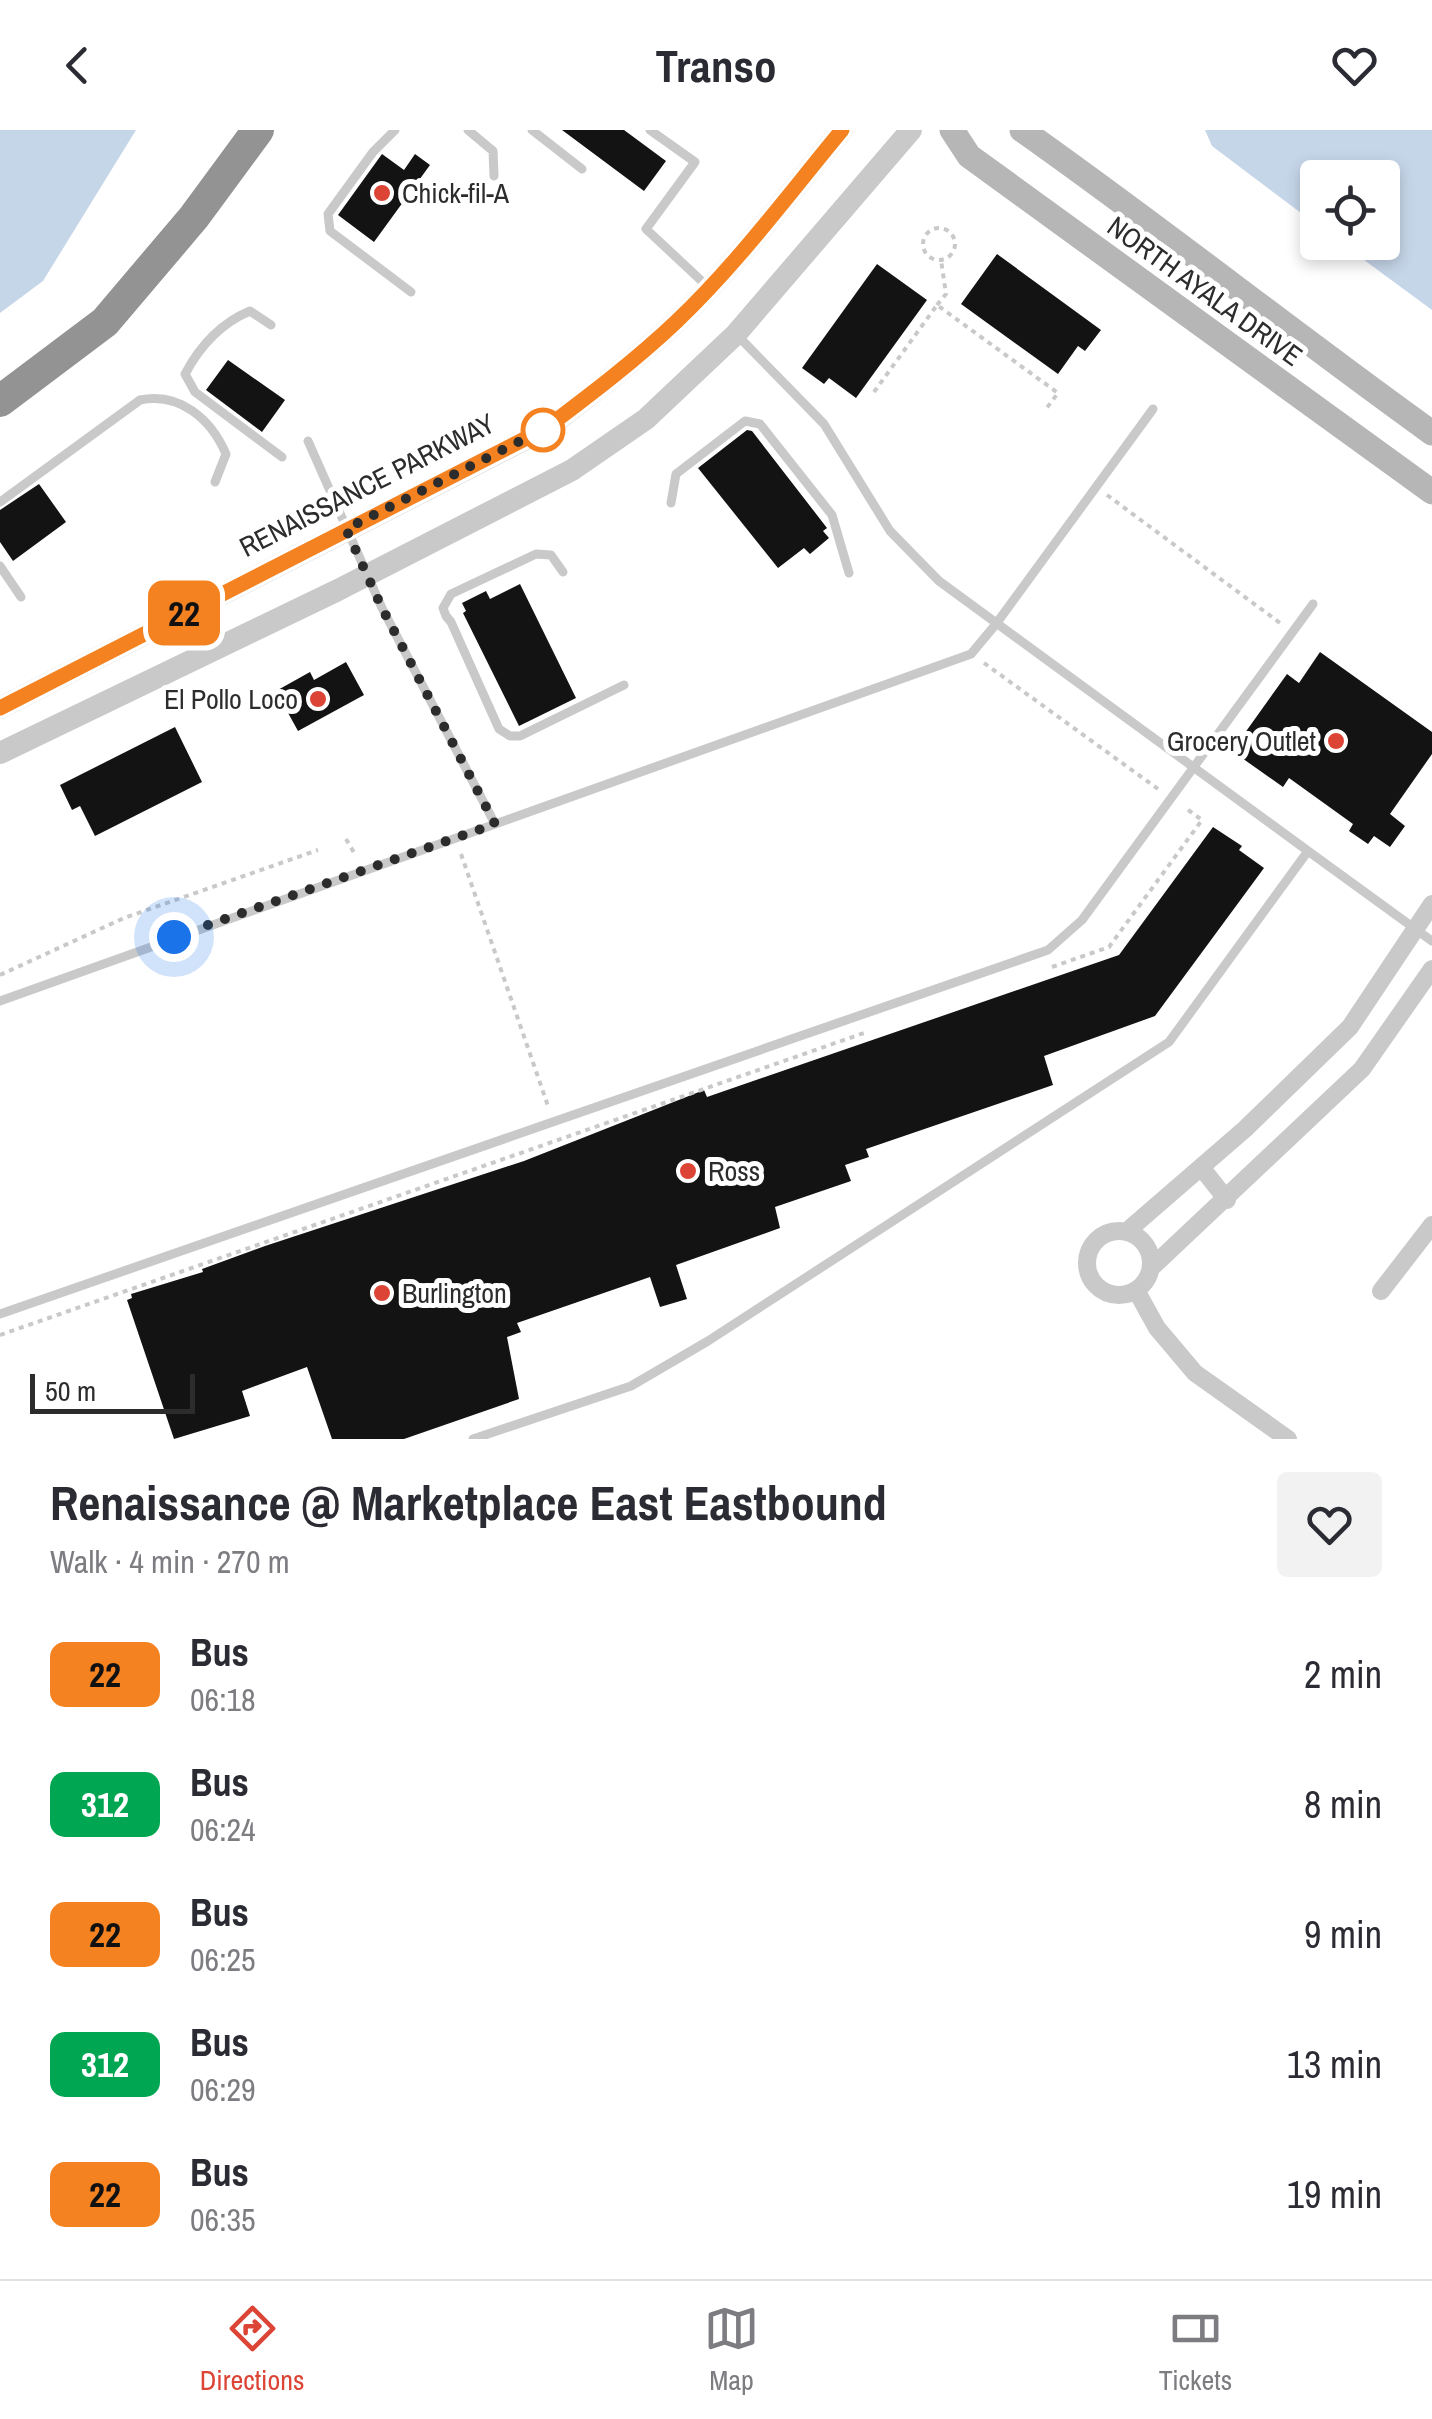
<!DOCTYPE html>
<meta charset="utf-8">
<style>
:root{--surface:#fff;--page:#f2f2f3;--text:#2b2b33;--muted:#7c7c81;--line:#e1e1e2;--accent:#dc4435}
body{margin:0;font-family:"Archivo Narrow",sans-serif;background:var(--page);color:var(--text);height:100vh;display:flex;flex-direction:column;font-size:38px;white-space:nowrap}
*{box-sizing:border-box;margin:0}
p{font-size:32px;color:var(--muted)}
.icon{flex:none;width:55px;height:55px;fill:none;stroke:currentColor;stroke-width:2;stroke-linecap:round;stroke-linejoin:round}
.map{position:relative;height:1309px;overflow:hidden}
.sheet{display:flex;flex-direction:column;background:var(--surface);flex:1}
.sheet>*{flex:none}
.badge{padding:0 20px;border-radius:15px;font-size:35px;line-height:65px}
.controls{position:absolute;left:1300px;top:30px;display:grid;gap:20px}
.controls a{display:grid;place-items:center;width:100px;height:100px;border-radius:10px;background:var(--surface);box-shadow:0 5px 15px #0003;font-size:50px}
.scale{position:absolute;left:30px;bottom:25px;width:165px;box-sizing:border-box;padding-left:10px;border:5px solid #2c2c2c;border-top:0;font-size:28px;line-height:35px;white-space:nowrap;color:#2c2c2c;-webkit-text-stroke:8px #fff;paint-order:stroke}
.you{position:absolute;width:50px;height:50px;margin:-25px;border:8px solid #fff;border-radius:50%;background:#1a73e8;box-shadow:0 0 0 15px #1a73e833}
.map>.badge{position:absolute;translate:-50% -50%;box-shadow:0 0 0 5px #fff}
.round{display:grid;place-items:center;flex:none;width:105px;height:105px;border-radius:10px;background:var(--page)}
.summary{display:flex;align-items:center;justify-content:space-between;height:170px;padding:0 50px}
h1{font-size:48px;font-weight:800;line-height:75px}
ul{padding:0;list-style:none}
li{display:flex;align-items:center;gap:30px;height:130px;padding:0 50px}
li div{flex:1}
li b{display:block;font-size:38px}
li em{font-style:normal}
li .badge{min-width:110px;font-weight:700;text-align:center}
header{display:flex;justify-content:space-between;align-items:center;height:130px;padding:0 50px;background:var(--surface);font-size:45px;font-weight:800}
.menu{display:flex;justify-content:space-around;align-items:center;height:140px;border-top:2px solid var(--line);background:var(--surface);font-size:28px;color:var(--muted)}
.menu a{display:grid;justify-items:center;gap:5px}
.menu .on{color:var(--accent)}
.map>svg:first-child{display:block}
.water{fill:#c6d6e9}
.building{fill:#131313}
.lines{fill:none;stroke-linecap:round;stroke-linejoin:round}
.path{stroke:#c9c9c9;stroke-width:4;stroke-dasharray:5 5;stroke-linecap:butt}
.service{stroke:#c9c9c9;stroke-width:9}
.minor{stroke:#c9c9c9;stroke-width:18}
.tertiary{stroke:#c9c9c9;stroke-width:22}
.secondary{stroke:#b6b6b6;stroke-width:25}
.motorway{stroke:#939393;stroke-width:32}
.line-casing{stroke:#fff;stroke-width:22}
.line{stroke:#f58220;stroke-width:15}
.walk{stroke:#2c2c2c;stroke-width:10;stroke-dasharray:0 18}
.poi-dot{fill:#dc4435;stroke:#fff;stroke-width:4}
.stop-dot{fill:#fff;stroke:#f58220;stroke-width:5}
.labels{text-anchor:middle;stroke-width:10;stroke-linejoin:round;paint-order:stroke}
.poi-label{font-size:28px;fill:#2c2c2c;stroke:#fff;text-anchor:start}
.street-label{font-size:28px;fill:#2c2c2c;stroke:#fff}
</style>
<header><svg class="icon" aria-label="back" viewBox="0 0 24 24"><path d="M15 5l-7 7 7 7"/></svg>Transo<svg class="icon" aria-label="heart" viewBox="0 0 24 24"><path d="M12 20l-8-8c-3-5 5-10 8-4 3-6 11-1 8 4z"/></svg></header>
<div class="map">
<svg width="1432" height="1309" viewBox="0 0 1432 1309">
<rect width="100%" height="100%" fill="#fff"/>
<path class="water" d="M0,0H136L43,151L0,183Z
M1205,0H1432V180L1341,113L1382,112V48H1318L1317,95L1212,16Z"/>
<path class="building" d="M562,0H624L666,31L644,61Z
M382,24L404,40L415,24L430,35L374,112L338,85Z
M997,124L1101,200L1085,221L1078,216L1058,244L961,174Z
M877,134L927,170L856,268L829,248L824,254L802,238Z
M228,230L285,270L262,302L206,260Z
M747,300L752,301L827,398L823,401L829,408L810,424L804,418L778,438L698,338Z
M39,354L66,392L13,431L0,412V380Z
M520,454L576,568L519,596L463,483L466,481L462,473L486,461L490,469Z
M1320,522L1432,602V624L1390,684L1405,696L1390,717L1374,706L1368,714L1349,701L1353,694L1289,648L1283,657L1232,621L1287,544L1299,553Z
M346,532L364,565L298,601L276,561L310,542L314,550Z
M175,597L202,652L95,706L80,676L72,680L60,655Z
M1213,697L1242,716L1239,720L1264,738L1155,886L1044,926L1053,955L866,1019L869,1027L845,1035L851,1051L775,1077L780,1098L676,1135L687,1169L660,1177L650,1147L517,1193L521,1202L507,1207L519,1269L404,1309H332L307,1237L242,1261L250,1286L174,1309L127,1170L132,1168L131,1164L203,1142L202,1139L265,1116L524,1031L704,960L707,967L1119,825Z"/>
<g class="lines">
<path class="path" d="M923 114a16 16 0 1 1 32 0a16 16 0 1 1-32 0Z
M937,175L946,164L941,130
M874,262L937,175L1058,263L1046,279
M1107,365L1280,493
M984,533L1158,659
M346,709L356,726
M461,724L548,976
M1052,837L1109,817L1202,690L1184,677
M0,845L124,788L318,720
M0,1205L864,903"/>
<path class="service" d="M395,0L373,22L328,84L330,101L411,162
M468,0L493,21L494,46
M532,0L582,39
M650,0L695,32L646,99L707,156
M271,195L250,181C221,193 200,216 185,244L195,262L282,327
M737,205L824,294L890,401L939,451L1308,721
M308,311L382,478L495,694
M0,372L140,270C180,262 211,289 226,324L215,352
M671,373L676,344L745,291L760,294L832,385L849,443
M0,436L21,467
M563,442L551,425L536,424L451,464L443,478L446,486L451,492L499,599L510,606H520L624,555
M0,871L971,524L996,494L1153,279
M0,1184L1048,820L1082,790L1313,474
M473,1309L631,1256L708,1211L1169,912L1308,721L1432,811"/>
<path class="minor" d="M1201,1037L1227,1070
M1087 1133a32 32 0 1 1 64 0a32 32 0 1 1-64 0Z
M1126,1102L1245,999L1350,897L1432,774
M1151,1138L1362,939L1432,839
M1136,1160L1157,1198L1195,1243L1288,1309
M1381,1161L1432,1095"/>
<path class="tertiary" d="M0,578L547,298C591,264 636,230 677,191C737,134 789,64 842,0
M0,623L338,460L572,340L646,289L736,204L911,0"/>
<path class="secondary" d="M952,0L969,26L1432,362
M1022,0C1161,98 1294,204 1432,303"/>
<path class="motorway" d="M0,271L105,192L194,87L258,0"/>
</g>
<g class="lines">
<defs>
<path id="line" d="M0,578L546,298C591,264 636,230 677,191C737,134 789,64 842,0"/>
</defs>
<use href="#line" class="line-casing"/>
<use href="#line" class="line"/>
<path class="walk" d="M174,807L495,694L382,478L346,399L546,298L543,300"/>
</g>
<g class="poi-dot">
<circle cx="382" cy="63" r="10"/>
<circle cx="318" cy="569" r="10"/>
<circle cx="1336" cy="611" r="10"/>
<circle cx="688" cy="1041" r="10"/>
<circle cx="382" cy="1163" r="10"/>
</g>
<circle class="stop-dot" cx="543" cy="300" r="20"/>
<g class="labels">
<g class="poi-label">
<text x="402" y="73">Chick-fil-A</text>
<text x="298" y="579" text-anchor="end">El Pollo Loco</text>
<text x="1316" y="621" text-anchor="end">Grocery Outlet</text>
<text x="708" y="1051">Ross</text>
<text x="402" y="1173">Burlington</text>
</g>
<g class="street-label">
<text transform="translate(1205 161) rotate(36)" y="10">NORTH AYALA DRIVE</text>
<text transform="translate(367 355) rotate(-27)" y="10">RENAISSANCE PARKWAY</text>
</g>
</g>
</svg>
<div class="controls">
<a><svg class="icon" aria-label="locate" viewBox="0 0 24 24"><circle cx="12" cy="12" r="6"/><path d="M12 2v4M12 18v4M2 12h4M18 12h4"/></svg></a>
</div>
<div class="scale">50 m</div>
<div class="you" style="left:174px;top:807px"></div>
<b class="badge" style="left:184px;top:483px;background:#f58220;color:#111">22</b>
</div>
<section class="sheet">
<div class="summary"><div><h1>Renaissance @ Marketplace East Eastbound</h1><p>Walk · 4 min · 270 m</p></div><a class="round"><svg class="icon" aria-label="heart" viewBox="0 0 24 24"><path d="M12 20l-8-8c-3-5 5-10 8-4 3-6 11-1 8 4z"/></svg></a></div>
<ul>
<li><span class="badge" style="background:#f58220;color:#111">22</span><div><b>Bus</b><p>06:18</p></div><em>2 min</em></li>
<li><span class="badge" style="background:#00a651;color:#fff">312</span><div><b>Bus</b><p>06:24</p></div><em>8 min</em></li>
<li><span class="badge" style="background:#f58220;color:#111">22</span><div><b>Bus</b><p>06:25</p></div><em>9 min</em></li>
<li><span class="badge" style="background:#00a651;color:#fff">312</span><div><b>Bus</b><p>06:29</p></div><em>13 min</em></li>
<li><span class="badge" style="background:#f58220;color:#111">22</span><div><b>Bus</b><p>06:35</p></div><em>19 min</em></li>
</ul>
</section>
<nav class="menu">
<a class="on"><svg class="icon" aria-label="directions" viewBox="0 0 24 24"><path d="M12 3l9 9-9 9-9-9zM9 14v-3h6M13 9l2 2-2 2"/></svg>Directions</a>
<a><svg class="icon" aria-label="map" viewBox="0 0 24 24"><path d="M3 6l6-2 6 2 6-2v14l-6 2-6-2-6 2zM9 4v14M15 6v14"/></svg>Map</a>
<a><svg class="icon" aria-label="tickets" viewBox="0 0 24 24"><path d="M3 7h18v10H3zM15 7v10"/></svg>Tickets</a>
</nav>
